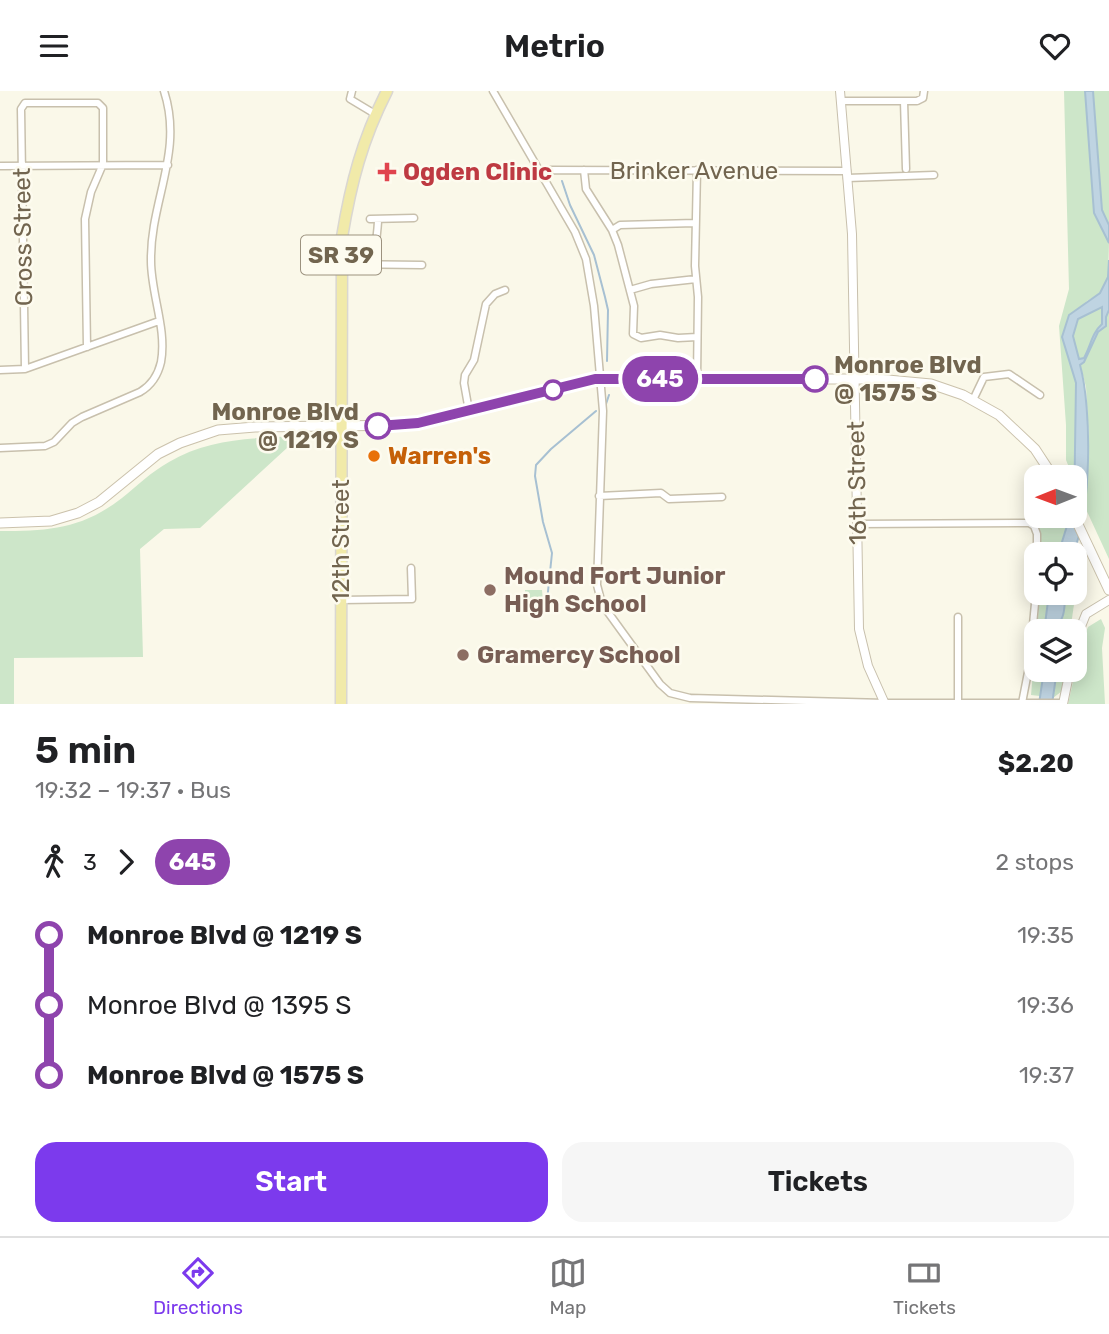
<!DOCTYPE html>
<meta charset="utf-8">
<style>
:root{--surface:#fff;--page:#f6f6f6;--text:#202124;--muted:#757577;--line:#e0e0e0;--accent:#7c3aed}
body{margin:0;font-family:Rubik,sans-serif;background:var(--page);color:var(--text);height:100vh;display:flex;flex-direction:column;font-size:26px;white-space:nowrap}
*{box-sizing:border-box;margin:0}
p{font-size:23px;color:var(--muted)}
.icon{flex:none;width:38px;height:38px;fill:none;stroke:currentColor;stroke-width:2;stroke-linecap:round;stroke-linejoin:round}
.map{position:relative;height:613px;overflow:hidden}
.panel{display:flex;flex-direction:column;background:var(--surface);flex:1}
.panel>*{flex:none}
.badge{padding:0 14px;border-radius:23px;font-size:24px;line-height:46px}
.needle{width:46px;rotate:269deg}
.fabs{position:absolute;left:1024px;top:374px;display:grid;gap:14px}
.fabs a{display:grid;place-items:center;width:63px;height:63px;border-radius:14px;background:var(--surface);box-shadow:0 4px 18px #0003;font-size:35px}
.map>.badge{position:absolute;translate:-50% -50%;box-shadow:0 0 0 4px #fff}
.legs{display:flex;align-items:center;gap:10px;height:77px;padding:0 35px;font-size:23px}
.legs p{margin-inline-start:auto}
.overview{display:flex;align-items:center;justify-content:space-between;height:119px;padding:0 35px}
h1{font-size:38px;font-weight:600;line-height:52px}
.action{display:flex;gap:14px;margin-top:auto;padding:14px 35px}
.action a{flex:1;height:80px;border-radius:21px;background:var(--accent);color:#fff;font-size:28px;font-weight:600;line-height:80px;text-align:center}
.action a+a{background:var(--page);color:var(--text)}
ul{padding:0 35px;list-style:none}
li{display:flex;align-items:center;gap:24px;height:70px;font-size:26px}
li i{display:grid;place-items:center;width:10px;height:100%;margin:0 9px;background:currentColor}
li i::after{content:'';width:18px;height:18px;margin:-9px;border:5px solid;border-radius:50%;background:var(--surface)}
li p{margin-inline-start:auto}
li:first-child i{background:linear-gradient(#0000 50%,currentColor 0)}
li:last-child i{background:linear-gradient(currentColor 50%,#0000 0)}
header{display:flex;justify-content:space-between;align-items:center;height:91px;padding:0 35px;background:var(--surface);font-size:32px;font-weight:600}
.tabs{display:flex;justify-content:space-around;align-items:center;height:98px;border-top:2px solid var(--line);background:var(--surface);font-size:19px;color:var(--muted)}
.tabs a{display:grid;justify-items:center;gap:4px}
.tabs .active{color:var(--accent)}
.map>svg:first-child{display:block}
.green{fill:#cde6c9}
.water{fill:#bfd4e2;stroke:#a7c0d2;stroke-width:2;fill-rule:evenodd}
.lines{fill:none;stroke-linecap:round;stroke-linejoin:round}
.stream{stroke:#a7c0d2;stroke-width:2}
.minor-casing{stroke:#c8c0ad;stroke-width:9}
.tertiary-casing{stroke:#c8c0ad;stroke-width:10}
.secondary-casing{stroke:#cbc2ac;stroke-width:11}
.primary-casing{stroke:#dad7d1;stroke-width:13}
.minor{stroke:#fff;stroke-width:6}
.tertiary{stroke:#fff;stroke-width:8}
.secondary{stroke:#fff;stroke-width:9}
.primary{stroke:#f1eaa9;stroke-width:10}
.line-1-casing{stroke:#fff;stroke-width:16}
.line-1{stroke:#8e44ad;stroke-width:10}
.health-dot{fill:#e0444e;stroke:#fdfbef;stroke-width:2.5}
.stop-1-dot{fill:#fff;stroke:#8e44ad;stroke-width:3.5}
.food-dot{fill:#e8710a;stroke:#fdfbef;stroke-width:2.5}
.education-dot{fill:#8d6e63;stroke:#fdfbef;stroke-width:2.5}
.labels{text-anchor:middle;stroke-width:5;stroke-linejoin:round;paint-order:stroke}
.shield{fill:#fdfbef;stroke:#9c927f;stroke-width:2}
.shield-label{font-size:23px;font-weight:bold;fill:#72654f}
.street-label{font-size:24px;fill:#72654f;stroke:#fdfbef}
.health-label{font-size:24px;font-weight:bold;fill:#be3a42;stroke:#fdfbef;text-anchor:start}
.stop-label{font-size:24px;font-weight:bold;fill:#72654f;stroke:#fdfbef;text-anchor:start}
.food-label{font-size:24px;font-weight:bold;fill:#c56008;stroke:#fdfbef;text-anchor:start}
.education-label{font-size:24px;font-weight:bold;fill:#785e54;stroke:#fdfbef;text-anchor:start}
</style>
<header><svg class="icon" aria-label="menu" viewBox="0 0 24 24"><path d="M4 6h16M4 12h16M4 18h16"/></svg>Metrio<svg class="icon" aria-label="heart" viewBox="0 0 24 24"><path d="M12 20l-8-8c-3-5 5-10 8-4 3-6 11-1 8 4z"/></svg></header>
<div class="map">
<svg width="1109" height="613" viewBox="0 0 1109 613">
<rect width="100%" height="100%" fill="#faf8e9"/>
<path class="green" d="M1064,0H1085L1094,122L1109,152L1108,186L1100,202L1087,210L1062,246L1076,292L1075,391L1066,369V334L1059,235L1069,198Z
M1093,0H1109V134L1102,119Z
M1109,211V468L1084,414L1089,345L1086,296L1073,245L1078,228Z
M300,345L200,437L164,438L140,458L143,566L14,567V613H0V440C49,440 82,438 122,407C137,395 151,381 169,371C209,347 254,347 300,345Z
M1046,425H1061L1068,438L1058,464H1040L1038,436Z
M1077,453L1080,472L1070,541H1053C1065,527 1065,522 1065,502H1074V464H1072Z
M525,499H542L543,511H525Z
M1040,502H1049L1044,541H1037Z
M1101,528L1105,537L1102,557L1105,613H1068L1082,551L1088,536Z
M1036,549V579H1044L1040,605L1031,604Z
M1057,579H1065L1062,600L1053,607Z"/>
<path class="water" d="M1085,0H1093L1102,119L1109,134V152L1094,122Z
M1109,169V219L1106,226V235L1098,241L1084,271L1080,274C1092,317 1092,423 1072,464H1058L1070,425H1074L1076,292L1062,246L1069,224L1100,202L1108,186ZM1102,216V233C1092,242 1091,254 1084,267L1079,268L1073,245L1078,228Z
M1049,502H1065C1065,521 1064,528 1053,541H1044Z
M1044,579H1057L1052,613H1039Z"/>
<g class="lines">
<path class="stream" d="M562,90L570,114L594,164L605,206L608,219L607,270
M606,313L609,304
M547,510L552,462L543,431L535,385L536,374L551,358L596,320"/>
<defs>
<path id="minor" d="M352,0L350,8L375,23
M493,0L575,141L586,168L594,215L603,320L597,494L602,513L660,593L670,602L690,607L885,612H1063
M841,10H917L923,7L924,0
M904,10L906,78
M0,75L168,74
M584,79L586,98L612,139L618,154L634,215L633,243L641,247L660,244L678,247L697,246
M541,83L550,79L847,80
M847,87L934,84
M370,128L414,127
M612,139L620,134L695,132
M341,173L422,174
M374,173C374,157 378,143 378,128
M630,199L651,193L696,188
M25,278L21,18L25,12H98L103,17V73L91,101L85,128L87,256
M0,279L25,278L159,230
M697,288L698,206L695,175L697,79
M973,309L984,286L1009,283L1040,304
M469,320L464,292L465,284L474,269L486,213L495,203L505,199
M0,357L45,355L54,351L72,332L82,326L140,301C152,294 158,284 161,271C167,238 151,203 151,170C150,110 184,61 164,0
M599,405L661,402L669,408L722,406
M857,433L1029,432L1034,435L1037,443V464
M341,509L412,508L411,477
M958,526V612
M1022,612L1029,576L1036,502"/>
<path id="tertiary" d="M840,0L852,143L859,538L868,575L885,613
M1074,553L1086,523L1109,509
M1063,613L1070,579"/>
<path id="secondary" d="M1074,425L1109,499
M0,432L51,430L78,422L99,411L158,363L180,352L218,339L255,336L410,334L595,288H877L931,293L963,304L999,324L1035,358L1054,387"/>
<path id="primary" d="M341,613L342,146C351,92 362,49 387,0"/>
</defs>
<use href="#minor" class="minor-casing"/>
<use href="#tertiary" class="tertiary-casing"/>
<use href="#secondary" class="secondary-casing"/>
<use href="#primary" class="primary-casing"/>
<use href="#minor" class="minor"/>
<use href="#tertiary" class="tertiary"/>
<use href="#secondary" class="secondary"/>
<use href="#primary" class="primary"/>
</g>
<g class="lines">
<defs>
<path id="line-1" d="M378,335L418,332L595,288H815"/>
</defs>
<use href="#line-1" class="line-1-casing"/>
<use href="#line-1" class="line-1"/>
</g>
<path class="health-dot" d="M383.5 70.5h7v7h7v7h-7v7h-7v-7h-7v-7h7z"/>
<g class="stop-1-dot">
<circle cx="815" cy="288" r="12"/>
<circle cx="553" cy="299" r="9"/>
<circle cx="378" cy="335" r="12"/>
</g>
<circle class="food-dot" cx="374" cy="365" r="7"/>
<g class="education-dot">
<circle cx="490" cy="499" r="7"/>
<circle cx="463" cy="564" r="7"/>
</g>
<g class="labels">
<rect class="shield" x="301" y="144.5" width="80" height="39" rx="5"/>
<g class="shield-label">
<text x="341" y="172">SR 39</text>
</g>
<g class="street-label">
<text x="694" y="88">Brinker Avenue</text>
<text transform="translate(23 146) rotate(-91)" y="8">Cross Street</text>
<text transform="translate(857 392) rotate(-91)" y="8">16th Street</text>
<text transform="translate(341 450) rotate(-90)" y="8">12th Street</text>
</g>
<g class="health-label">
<text x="403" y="89">Ogden Clinic</text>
</g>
<g class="stop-label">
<text x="834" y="282">Monroe Blvd<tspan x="834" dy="28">@ 1575 S</tspan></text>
<text x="359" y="329" text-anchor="end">Monroe Blvd<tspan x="359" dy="28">@ 1219 S</tspan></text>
</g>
<g class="food-label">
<text x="388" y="373">Warren's</text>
</g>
<g class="education-label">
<text x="504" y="493">Mound Fort Junior<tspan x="504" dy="28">High School</tspan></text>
<text x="477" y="572">Gramercy School</text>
</g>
</g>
</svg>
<div class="fabs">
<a><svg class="needle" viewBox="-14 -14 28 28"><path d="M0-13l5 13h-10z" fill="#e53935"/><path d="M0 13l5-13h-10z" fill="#757577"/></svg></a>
<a><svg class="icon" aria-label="locate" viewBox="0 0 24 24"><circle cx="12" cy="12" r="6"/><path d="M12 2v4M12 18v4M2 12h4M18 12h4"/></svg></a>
<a><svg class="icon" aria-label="layers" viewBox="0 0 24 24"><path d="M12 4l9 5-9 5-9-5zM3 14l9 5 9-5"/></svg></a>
</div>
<b class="badge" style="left:660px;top:288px;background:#8e44ad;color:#fff">645</b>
</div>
<section class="panel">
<div class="overview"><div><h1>5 min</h1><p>19:32 – 19:37 · Bus</p></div><b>$2.20</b></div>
<div class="legs"><svg class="icon" aria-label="walk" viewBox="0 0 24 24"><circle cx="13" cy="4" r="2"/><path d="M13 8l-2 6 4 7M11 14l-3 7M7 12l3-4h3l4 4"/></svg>3<svg class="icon" aria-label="forward" viewBox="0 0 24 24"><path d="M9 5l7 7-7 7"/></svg><b class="badge" style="background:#8e44ad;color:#fff">645</b><p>2 stops</p></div>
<ul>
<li><i style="color:#8e44ad"></i><b>Monroe Blvd @ 1219 S</b><p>19:35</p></li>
<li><i style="color:#8e44ad"></i><span>Monroe Blvd @ 1395 S</span><p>19:36</p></li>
<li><i style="color:#8e44ad"></i><b>Monroe Blvd @ 1575 S</b><p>19:37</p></li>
</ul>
<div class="action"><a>Start</a><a>Tickets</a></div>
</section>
<nav class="tabs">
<a class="active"><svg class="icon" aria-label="directions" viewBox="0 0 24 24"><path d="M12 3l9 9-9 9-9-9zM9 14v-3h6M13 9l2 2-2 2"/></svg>Directions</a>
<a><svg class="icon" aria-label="map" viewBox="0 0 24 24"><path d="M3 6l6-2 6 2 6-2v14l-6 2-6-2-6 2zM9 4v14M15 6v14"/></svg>Map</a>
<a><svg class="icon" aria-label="tickets" viewBox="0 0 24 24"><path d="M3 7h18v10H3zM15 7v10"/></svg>Tickets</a>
</nav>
